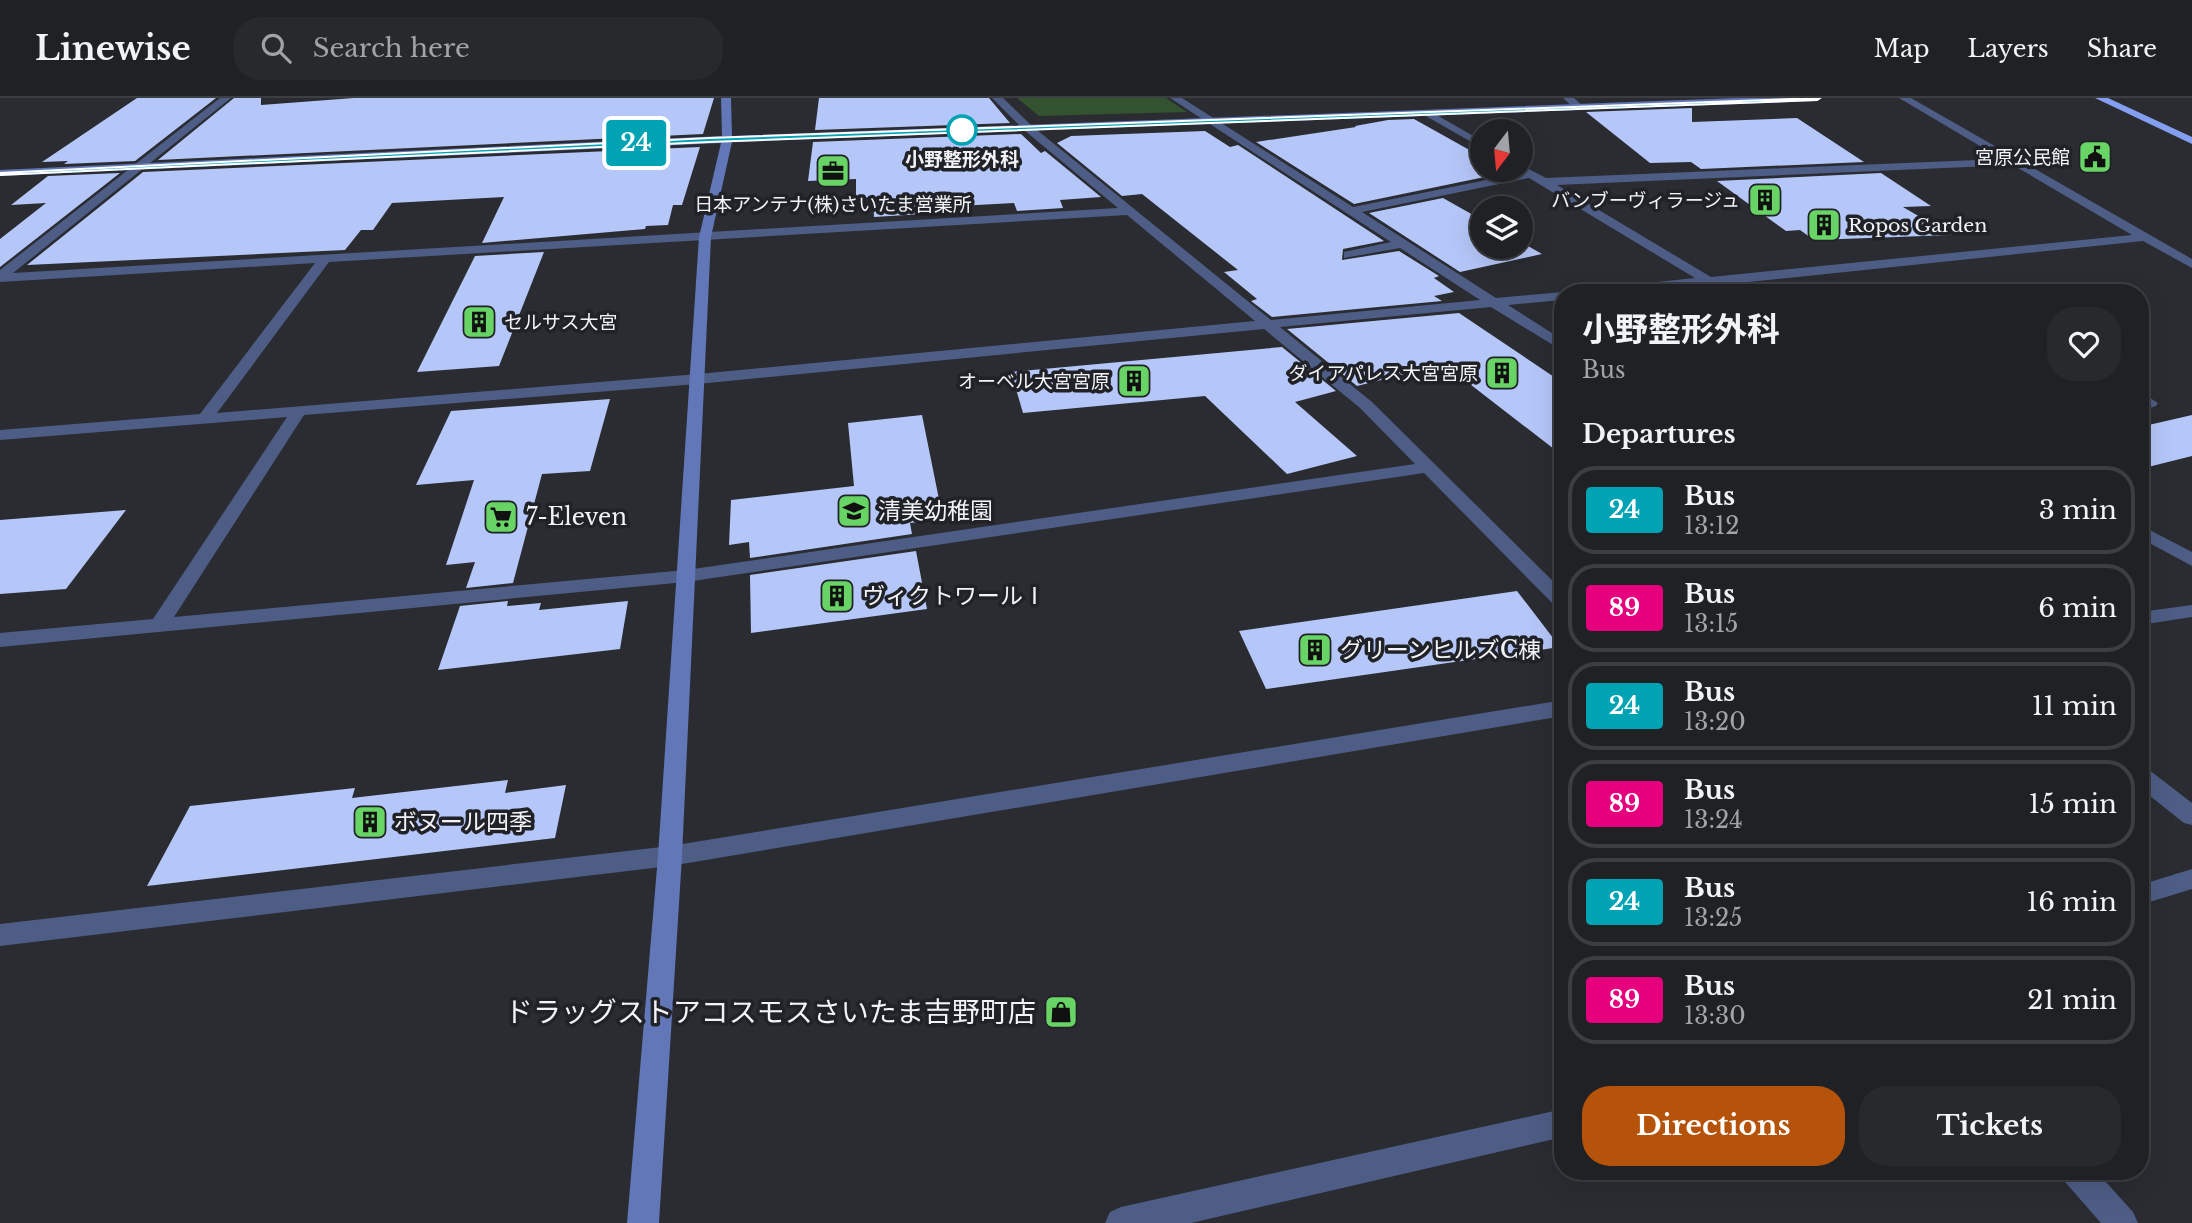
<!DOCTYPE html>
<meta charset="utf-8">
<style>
:root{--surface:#202125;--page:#28292d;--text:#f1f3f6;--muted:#a2a3a7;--line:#3d3e42;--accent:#b45309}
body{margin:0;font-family:"Libre Baskerville","Noto Sans JP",serif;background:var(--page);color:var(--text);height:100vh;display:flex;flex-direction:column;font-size:26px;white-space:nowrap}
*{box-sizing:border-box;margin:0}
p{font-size:23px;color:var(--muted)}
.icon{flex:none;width:38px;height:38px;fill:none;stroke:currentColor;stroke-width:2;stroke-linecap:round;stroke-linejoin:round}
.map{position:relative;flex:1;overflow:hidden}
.sheet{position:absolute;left:1554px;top:186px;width:595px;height:896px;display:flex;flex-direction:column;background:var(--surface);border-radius:28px;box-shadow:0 7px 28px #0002,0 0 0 2px var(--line)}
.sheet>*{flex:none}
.badge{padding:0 14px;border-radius:5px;font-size:24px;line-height:46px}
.needle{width:46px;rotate:196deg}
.buttons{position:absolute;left:1470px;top:21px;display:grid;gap:14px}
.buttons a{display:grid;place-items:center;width:63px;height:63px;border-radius:50%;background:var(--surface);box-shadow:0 7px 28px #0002,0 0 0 2px var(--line);font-size:35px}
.map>.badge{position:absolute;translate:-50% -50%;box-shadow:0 0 0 4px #fff}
h2{padding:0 28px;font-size:26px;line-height:63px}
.round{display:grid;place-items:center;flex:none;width:74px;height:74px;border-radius:28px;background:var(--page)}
.overview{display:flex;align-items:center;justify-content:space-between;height:119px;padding:0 28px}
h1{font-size:33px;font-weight:700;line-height:52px}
.action{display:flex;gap:14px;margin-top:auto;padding:14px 28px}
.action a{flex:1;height:80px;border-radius:28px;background:var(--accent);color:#fff;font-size:28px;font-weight:700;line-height:80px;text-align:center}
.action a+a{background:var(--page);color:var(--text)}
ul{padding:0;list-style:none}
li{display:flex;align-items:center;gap:21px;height:88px;margin:0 14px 10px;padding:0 14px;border:4px solid var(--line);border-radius:28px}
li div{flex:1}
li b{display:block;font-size:26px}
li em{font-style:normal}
li .badge{min-width:77px;font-weight:700;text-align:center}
header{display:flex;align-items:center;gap:42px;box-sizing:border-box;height:98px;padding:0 35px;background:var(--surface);border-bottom:2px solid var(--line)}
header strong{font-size:33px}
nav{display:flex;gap:38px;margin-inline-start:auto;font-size:24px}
.search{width:490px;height:63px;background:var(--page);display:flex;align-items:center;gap:18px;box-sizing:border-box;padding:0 24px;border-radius:28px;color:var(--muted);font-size:26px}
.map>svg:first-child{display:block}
.green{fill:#325230}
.building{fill:#b5c7f9}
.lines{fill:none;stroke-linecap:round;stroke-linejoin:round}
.street{fill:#4e5d85;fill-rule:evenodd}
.secondary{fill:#6177b7;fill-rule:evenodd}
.highway{fill:#849fef;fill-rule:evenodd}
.line{fill:#00a3b4;stroke:#fff;stroke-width:2}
.stop-dot{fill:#fff;stroke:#00a3b4;stroke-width:3.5}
.labels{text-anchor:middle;stroke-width:7;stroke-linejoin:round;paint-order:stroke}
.far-poi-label{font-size:19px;fill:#f2f3f7;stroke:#202227;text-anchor:end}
.far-stop-label{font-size:19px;font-weight:bold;fill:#f2f3f7;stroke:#202227}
.poi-label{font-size:23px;fill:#f2f3f7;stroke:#202227;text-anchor:start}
.near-poi-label{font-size:28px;fill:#f2f3f7;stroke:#202227;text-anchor:end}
</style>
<header>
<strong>Linewise</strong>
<div class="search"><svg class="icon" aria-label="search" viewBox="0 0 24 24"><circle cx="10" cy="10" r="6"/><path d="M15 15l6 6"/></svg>Search here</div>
<nav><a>Map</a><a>Layers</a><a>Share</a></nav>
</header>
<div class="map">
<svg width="2192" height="1125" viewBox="0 0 2192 1125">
<rect width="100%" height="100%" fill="#2a2c31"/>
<path class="green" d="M1017,0H1166L1187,14L1039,18Z"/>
<path class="building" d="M137,0H216L135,63L64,66L68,63L42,64Z
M234,0H261V7L354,0H714L703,36L158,62Z
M819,0H989L1010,25L815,32Z
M1692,10V24L1797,20L1864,64L1701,71L1691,64L1650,65L1586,14Z
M1414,21L1482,59V72L1509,74L1354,106L1256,44L1356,29L1355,28L1388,22Z
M1205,33L1230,49L1238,47L1384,143L1343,151L1342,162L1399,153L1439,178L1434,180L1454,194L1434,198L1442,203L1272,219L1251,203L1257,201L1224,174L1238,172L1142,96L1122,98L1057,45L1071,38Z
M1021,36L1041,55L1045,53L1101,99L1060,102L1063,110L1017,113L1014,105L921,110L922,116L874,119L873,99L856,100V81L808,83L813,44Z
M700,49L682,107H673L668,127L646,128L645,131L482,145L504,99L392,105L373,132H361L345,152L27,167L143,74Z
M120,75L0,169V141L46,105L11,107L48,78Z
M1881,75L1931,108L1903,109L1951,137L1814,142L1800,132L1786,133L1717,83Z
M1443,100L1482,122V149H1521V144L1542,156L1460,174L1369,115Z
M544,154L499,268L417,274L475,158Z
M1459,215L1563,285V358L1444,266L1357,288L1287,231Z
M1282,249L1336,293L1295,304L1357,358L1287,376L1205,298L1023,315L1011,274Z
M610,301L590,373L542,376L513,485L466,490L475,464L446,467L474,382L416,387L451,313Z
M922,317L943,421L910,425L912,436L750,460L749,444L729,447L731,402L854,388L848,325Z
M2192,317V358L2140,371V329Z
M126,412L66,491L0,496V422Z
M916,453L927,511L751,535L750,477Z
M1517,493L1560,549L1266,591L1239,533Z
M508,503L507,508L541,505L539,512L628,503L620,551L438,572L460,508Z
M508,682L505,695L566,687L555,740L147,788L190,708L355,690L352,700Z"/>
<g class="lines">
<path class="street" d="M220,0H231L13,175L1118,110L1024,32L992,0H1003L1032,28L1271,222L1480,202L1400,150L1344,160V154L1391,144L1170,0H1182L1353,109L1521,75L1517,72H1521V67L1546,80L2002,61L1899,0H1911L2192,161V170L2143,143L1710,188L1638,194H1593L1600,190L1695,180L1529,80L1362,114L1496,200L1563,194H1565L1563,202L1508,207L1563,242V253L1491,209L1280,229L1372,304L1563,493V511L1556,509L1424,375L686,484L0,549V535L153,521L287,319L0,342V332L200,316L315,165L0,184V172ZM2013,67L2132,137L1711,179L1557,87ZM1127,117L1255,223L698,276L217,315L329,164ZM1264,231L1360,310L1415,366L686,472L174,519L304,317L698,286Z
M1563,0H1574L1584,9L1575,11Z
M1428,12L1482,43V50L1424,17L1423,15Z
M2150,300L2158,305L2156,308L2140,313V303Z
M2140,427L2192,454V468L2140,440Z
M2192,507V519L2140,527V514Z
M1563,602V618L670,768L0,848V826L670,748Z
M2140,668L2148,671L2192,705V727L2184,725L2140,690Z
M2192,771V791L2140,807V787Z
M1563,1011V1039L1191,1125H1105L1110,1114L1121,1109Z
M2061,1073H2096L2133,1114L2138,1125H2101L2065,1084Z"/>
<path class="secondary" d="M721,0H731L732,38L1737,0H1822L1817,3L732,44L711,139L682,758L659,1125H627L658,758L699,139L721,45L0,78V72L722,38Z"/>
<path class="highway" d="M2095,0H2108L2192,39V46Z"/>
</g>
<path class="line" d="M1817,2L709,44L0,77V75L709,40L1820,0Z"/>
<defs>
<symbol id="civic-square" viewBox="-11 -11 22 22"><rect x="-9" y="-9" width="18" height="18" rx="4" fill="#68d465" stroke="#202227"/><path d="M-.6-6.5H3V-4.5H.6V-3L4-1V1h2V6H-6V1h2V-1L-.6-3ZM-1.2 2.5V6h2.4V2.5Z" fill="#111"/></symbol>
<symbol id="office-square" viewBox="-11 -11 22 22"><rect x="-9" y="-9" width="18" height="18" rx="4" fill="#68d465" stroke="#202227"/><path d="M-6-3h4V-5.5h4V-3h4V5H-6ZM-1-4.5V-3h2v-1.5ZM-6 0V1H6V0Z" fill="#111"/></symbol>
<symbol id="building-square" viewBox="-11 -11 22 22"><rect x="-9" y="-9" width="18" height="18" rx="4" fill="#68d465" stroke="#202227"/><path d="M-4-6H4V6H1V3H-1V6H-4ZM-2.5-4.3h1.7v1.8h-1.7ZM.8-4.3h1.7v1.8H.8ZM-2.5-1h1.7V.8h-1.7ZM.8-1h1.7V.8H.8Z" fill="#111"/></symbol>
<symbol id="school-square" viewBox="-11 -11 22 22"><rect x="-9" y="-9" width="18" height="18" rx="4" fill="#68d465" stroke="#202227"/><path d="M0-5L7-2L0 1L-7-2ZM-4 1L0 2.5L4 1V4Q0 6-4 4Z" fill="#111"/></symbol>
<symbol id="supermarket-square" viewBox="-11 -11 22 22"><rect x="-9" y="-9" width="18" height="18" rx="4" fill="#68d465" stroke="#202227"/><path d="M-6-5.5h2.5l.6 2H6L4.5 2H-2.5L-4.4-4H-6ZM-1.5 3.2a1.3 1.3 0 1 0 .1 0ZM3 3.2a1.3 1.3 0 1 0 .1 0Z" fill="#111"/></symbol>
<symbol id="shop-square" viewBox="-11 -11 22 22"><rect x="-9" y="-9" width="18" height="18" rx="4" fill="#68d465" stroke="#202227"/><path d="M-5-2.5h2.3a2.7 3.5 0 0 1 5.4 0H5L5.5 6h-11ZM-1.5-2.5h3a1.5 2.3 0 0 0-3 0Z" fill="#111"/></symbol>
</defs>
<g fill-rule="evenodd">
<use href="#civic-square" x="2076" y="40" width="38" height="38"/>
<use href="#office-square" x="814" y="54" width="38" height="38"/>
<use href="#building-square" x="1746" y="83" width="38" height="38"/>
<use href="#building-square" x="1805" y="108" width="38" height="38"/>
<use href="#building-square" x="460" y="205" width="38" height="38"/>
<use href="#building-square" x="1483" y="256" width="38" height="38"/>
<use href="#building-square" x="1115" y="264" width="38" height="38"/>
<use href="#school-square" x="835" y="394" width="38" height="38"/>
<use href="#supermarket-square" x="482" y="400" width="38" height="38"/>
<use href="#building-square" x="818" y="479" width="38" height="38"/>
<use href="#building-square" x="1296" y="533" width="38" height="38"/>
<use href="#building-square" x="351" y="705" width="38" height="38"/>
<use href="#shop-square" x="1042" y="895" width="38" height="38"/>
</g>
<circle class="stop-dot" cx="962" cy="32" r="14"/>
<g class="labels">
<g class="far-poi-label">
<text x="2070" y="66">宮原公民館</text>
<text x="1740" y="109">バンブーヴィラージュ</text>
<text x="833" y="113" text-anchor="middle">日本アンテナ(株)さいたま営業所</text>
<text x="1848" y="134" text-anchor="start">Ropos Garden</text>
<text x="504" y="231" text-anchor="start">セルサス大宮</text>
<text x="1478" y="282">ダイアパレス大宮宮原</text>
<text x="1110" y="290">オーベル大宮宮原</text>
</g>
<g class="far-stop-label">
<text x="962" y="68">小野整形外科</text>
</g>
<g class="poi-label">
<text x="878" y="421">清美幼稚園</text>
<text x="526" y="427">7-Eleven</text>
<text x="862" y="506">ヴィクトワールⅠ</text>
<text x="1340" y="560">グリーンヒルズC棟</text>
<text x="394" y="732">ボヌール四季</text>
</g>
<g class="near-poi-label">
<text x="1036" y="924">ドラッグストアコスモスさいたま吉野町店</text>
</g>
</g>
</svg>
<div class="buttons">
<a><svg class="needle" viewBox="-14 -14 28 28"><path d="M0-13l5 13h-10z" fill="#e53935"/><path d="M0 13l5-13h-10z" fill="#a2a3a7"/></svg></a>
<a><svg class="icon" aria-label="layers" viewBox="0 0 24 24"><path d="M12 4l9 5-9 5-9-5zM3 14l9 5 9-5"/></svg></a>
</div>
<b class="badge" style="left:636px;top:45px;background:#00a3b4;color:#fff">24</b>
<section class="sheet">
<div class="overview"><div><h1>小野整形外科</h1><p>Bus</p></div><a class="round"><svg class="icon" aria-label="heart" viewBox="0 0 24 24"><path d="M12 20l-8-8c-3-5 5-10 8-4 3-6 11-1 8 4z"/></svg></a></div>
<h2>Departures</h2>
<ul>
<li><span class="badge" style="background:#00a3b4;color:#fff">24</span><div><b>Bus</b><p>13:12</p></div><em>3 min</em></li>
<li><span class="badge" style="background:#e6007e;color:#fff">89</span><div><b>Bus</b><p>13:15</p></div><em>6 min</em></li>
<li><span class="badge" style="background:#00a3b4;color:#fff">24</span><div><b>Bus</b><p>13:20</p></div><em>11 min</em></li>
<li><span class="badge" style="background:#e6007e;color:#fff">89</span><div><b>Bus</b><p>13:24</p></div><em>15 min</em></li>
<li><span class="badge" style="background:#00a3b4;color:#fff">24</span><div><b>Bus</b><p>13:25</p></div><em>16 min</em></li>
<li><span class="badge" style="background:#e6007e;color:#fff">89</span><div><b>Bus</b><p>13:30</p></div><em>21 min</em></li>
</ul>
<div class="action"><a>Directions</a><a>Tickets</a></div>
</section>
</div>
